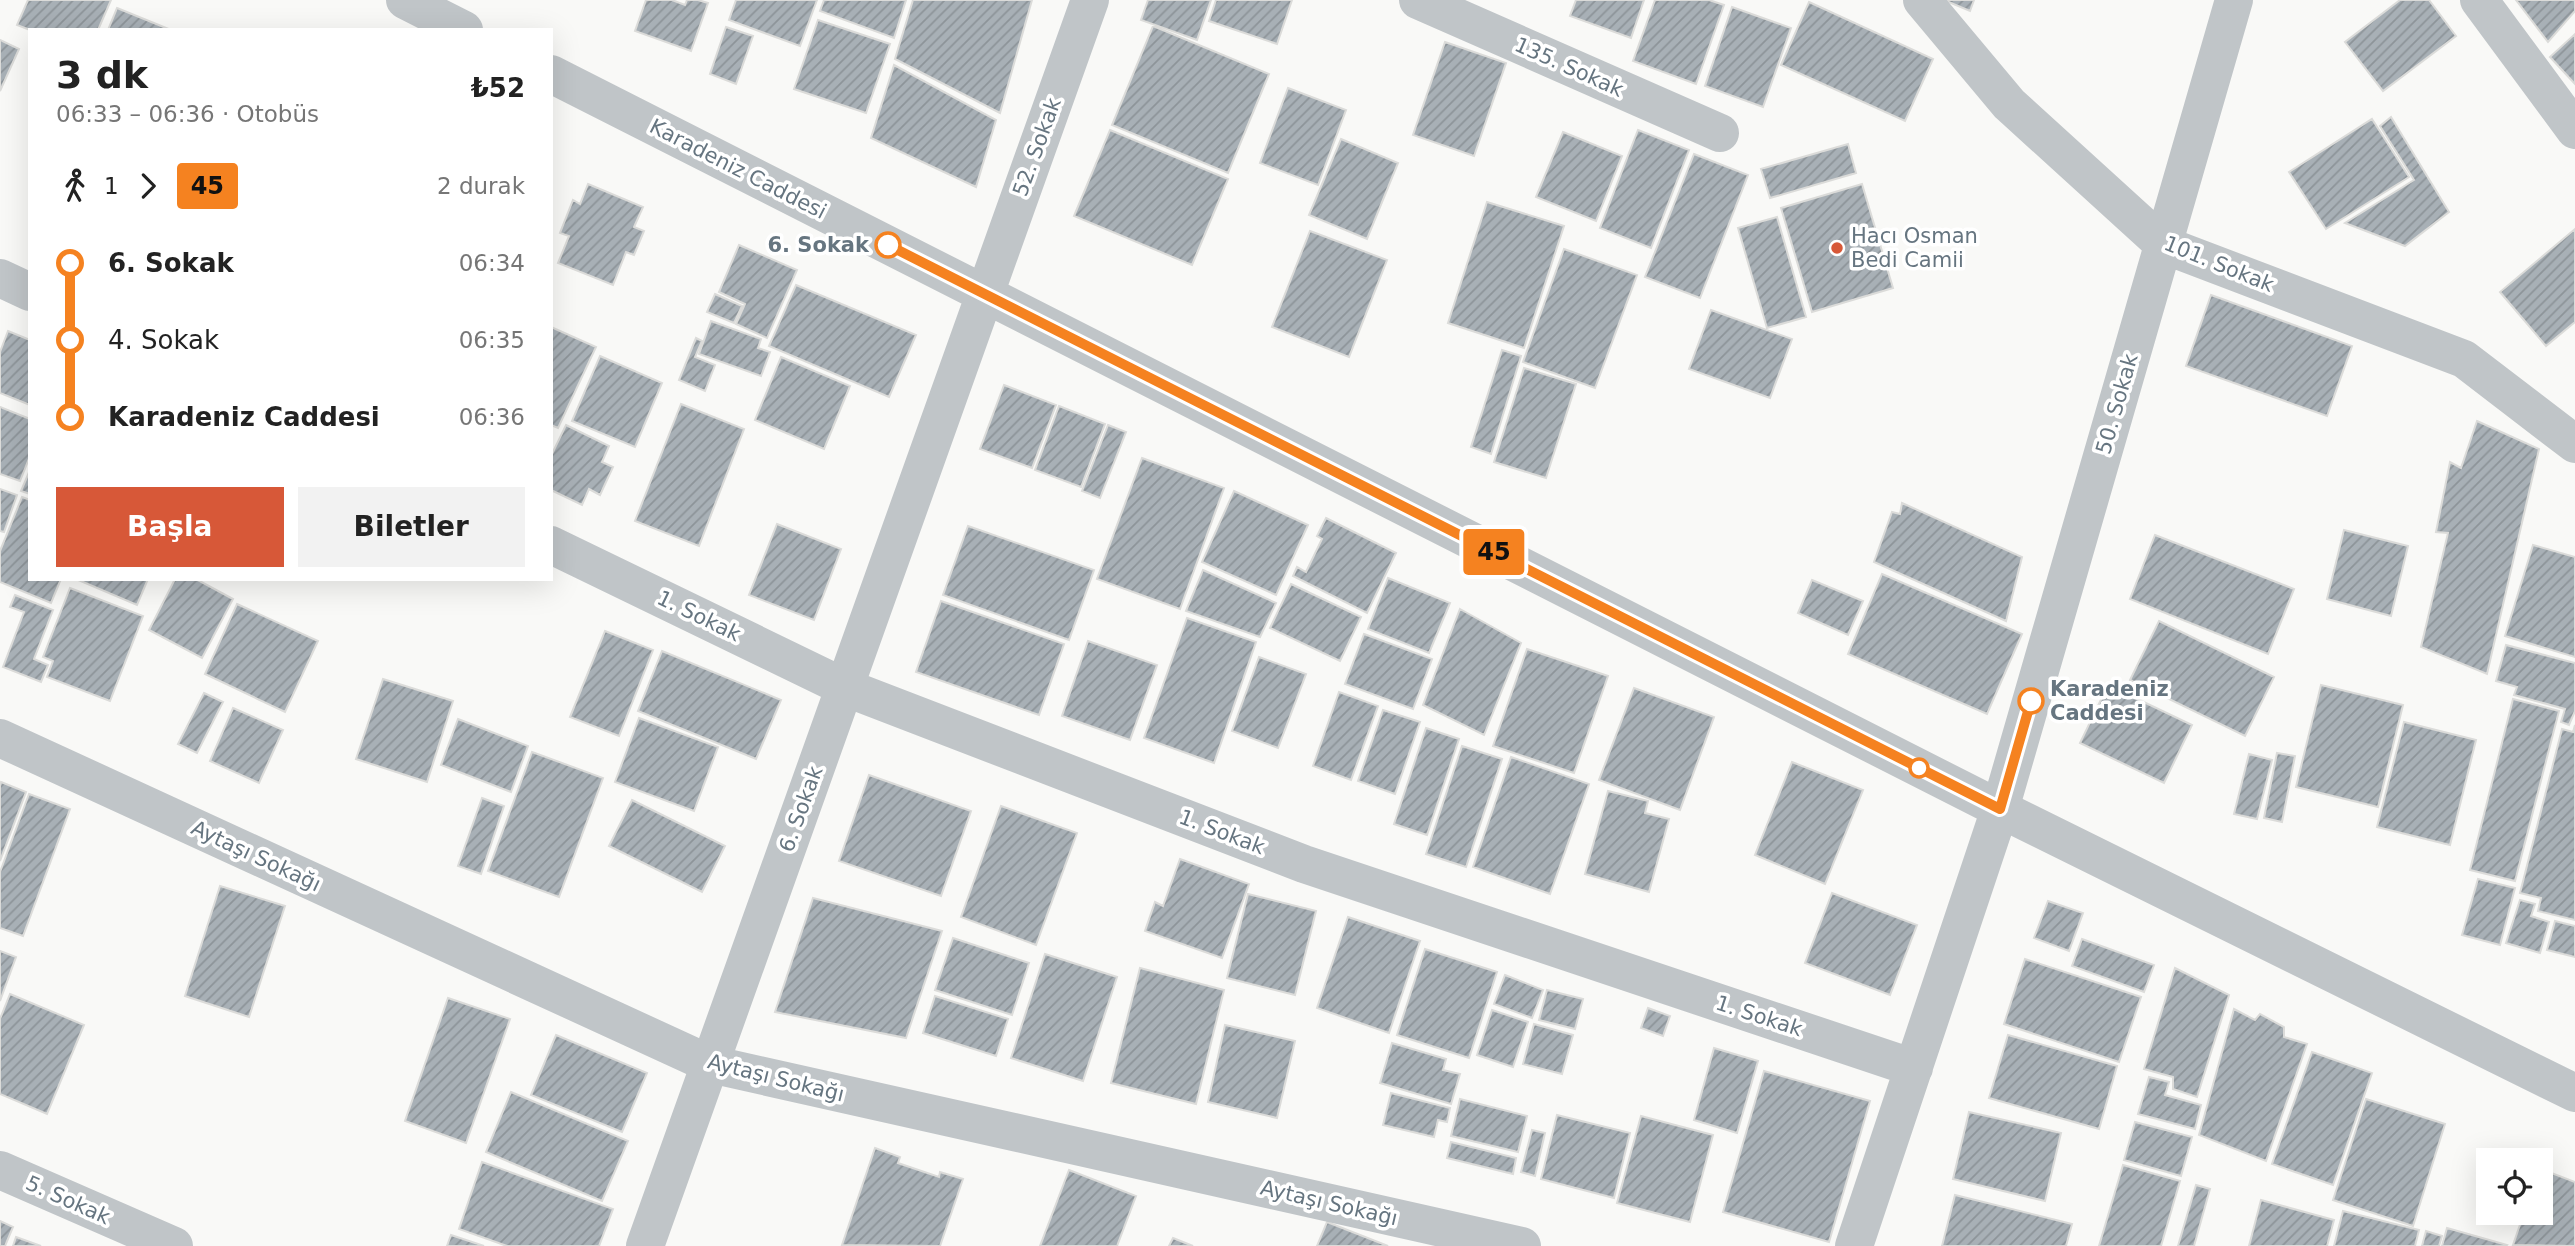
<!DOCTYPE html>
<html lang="tr">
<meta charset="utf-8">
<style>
:root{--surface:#fff;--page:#f2f2f2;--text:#222;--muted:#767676;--accent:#d75838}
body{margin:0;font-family:"DejaVu Sans",sans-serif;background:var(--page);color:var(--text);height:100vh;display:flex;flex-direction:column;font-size:26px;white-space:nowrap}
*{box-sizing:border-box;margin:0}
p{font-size:23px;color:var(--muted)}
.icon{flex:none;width:38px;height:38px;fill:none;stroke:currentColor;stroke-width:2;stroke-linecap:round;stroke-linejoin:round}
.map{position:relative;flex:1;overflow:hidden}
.panel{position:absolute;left:28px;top:28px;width:525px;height:553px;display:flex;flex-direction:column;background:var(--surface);border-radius:0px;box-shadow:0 7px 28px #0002}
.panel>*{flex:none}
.badge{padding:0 14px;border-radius:5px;font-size:24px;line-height:46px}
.buttons{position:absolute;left:2476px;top:1148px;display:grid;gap:14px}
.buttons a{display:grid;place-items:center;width:77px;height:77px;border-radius:0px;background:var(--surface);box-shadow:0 7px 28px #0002;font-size:35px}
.map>.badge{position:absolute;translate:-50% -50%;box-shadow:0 0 0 4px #fff}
.legs{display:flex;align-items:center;gap:10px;height:77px;padding:0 28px;font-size:23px}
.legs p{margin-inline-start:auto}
.head{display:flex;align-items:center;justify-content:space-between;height:119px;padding:0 28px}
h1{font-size:38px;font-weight:700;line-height:52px}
.primary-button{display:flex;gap:14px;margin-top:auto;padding:14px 28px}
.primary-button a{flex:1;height:80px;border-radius:0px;background:var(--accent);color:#fff;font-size:28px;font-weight:700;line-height:80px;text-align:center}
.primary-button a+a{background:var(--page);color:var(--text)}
ul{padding:0 28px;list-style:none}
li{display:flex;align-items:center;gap:24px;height:77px;font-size:26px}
li i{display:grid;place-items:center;width:10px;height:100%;margin:0 9px;background:currentColor}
li i::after{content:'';width:18px;height:18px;margin:-9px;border:5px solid;border-radius:50%;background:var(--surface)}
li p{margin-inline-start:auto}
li:first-child i{background:linear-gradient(#0000 50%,currentColor 0)}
li:last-child i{background:linear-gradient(currentColor 50%,#0000 0)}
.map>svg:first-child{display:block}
.building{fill:url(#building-hatch);stroke:#dbdbd9;stroke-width:2}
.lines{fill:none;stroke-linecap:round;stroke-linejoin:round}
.minor{stroke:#c0c5c8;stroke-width:38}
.line-1-casing{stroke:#fff;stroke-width:16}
.line-1{stroke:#f58220;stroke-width:10}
.stop-1-dot{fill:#fff;stroke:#f58220;stroke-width:3.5}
.poi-dot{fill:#d75838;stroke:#fff;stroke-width:2.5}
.labels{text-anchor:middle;stroke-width:7;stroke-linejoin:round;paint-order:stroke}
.street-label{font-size:21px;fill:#667580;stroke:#fff}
.poi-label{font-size:21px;fill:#667580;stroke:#fff;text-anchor:start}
.stop-label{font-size:21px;font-weight:bold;fill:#667580;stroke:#fff;text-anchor:end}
</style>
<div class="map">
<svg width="2575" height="1246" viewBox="0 0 2575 1246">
<defs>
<pattern id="building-hatch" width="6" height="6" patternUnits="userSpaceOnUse" patternTransform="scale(1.75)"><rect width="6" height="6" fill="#a8b0b6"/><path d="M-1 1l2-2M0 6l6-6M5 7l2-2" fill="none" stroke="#8d9499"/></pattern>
</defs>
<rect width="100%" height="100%" fill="#f9f9f7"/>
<path class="building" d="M28,0H111L98,30H30L17,25Z
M646,0H672L685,5L687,0H698L708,3L691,51L635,31Z
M736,0H817L800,46L729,20Z
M824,0H906L894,38L820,11Z
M913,0H1032L1000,113L895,59Z
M1148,0H1211L1197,40L1141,20Z
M1216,0H1292L1277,44L1209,21Z
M1576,0H1644L1631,38L1570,16Z
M1655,0H1709L1724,5L1696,84L1633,61Z
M1944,0H1974L1970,11Z
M2400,0H2429L2456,36L2383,91L2345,42Z
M2516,0H2575V11L2548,42Z
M1809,2L1933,59L1905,121L1781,65Z
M1732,7L1791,28L1763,107L1705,86Z
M117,8L171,30H108Z
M818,20L890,44L866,113L794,89Z
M1153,26L1269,74L1228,173L1112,125Z
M726,27L753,36L736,84L710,74Z
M2575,34V84L2550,57Z
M0,40L19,49L0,91Z
M1445,42L1506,63L1474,156L1413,135Z
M894,65L996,120L976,187L871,138Z
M1288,88L1346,110L1318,185L1260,163Z
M2391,117L2449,212L2405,246L2345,223L2414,180L2380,126Z
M2372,119L2409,177L2326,229L2289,172Z
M1110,130L1228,179L1192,265L1074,216Z
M1638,130L1689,150L1651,248L1600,228Z
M1563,132L1622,156L1596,221L1536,197Z
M1341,139L1398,163L1367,239L1309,215Z
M1848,144L1856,173L1770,198L1761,169Z
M1694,154L1748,175L1700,298L1645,277Z
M588,184L643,207L634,227L644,231L634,255L626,252L613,285L558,263L569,236L560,233L573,200L580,204Z
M1862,184L1893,288L1812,312L1781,208Z
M1487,202L1564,226L1524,348L1448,323Z
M1777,217L1806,317L1767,328L1738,228Z
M2575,229V322L2546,346L2500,292Z
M1310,231L1387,260L1349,357L1272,327Z
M739,245L797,270L767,338L736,324L745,304L719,292Z
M1564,249L1637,275L1595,388L1523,362Z
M796,285L916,335L889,397L769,346Z
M715,294L742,306L734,323L707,312Z
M2211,295L2352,346L2327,416L2186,366Z
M1711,310L1792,339L1770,398L1689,369Z
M711,321L761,339L758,348L770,352L761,376L699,354Z
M551,327L596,347L558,428L551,425Z
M8,331L30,340V405L0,393V352Z
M696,338L702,341L695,357L715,365L705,391L679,380Z
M1502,350L1521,356L1491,454L1471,447Z
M600,356L662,383L635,447L572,421Z
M781,357L850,386L824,449L755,420Z
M1524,368L1576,384L1546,478L1494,462Z
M1004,385L1056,405L1032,468L980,449Z
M681,404L744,429L699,546L635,521Z
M1059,406L1105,424L1081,487L1035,470Z
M0,407L30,419V456L20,481L0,474Z
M2477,421L2539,449L2487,674L2421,647L2448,533L2436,532L2450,462L2461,468Z
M566,425L609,446L602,462L613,467L600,495L589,489L582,505L551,490V456Z
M1108,425L1126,432L1100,498L1082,491Z
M1142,458L1224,488L1180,609L1097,579Z
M30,470V494L21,491Z
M0,489L17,495L4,532L0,531Z
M1234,491L1308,525L1276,595L1202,562Z
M22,497L30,500V579H61L51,603L0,582V551Z
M1902,503L2022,557L2006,621L1874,562L1892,512L1900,514Z
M1326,518L1396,553L1367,613L1293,576L1297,567L1306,572L1322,539L1317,536Z
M777,524L841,549L814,620L749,595Z
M968,526L1094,570L1069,640L943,595Z
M2344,530L2408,546L2391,616L2327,599Z
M2155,535L2294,589L2268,654L2130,599Z
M2533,545L2575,557V657L2505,636Z
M1203,570L1276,603L1260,637L1186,611Z
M1882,574L2022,634L1987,714L1848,654Z
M1388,578L1450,603L1429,653L1368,629Z
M76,579H148L137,605Z
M175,579H196L233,599L202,658L149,630Z
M1812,580L1863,601L1848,635L1798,613Z
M1291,584L1361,617L1340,661L1270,628Z
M70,588L143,616L110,701L47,677L53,661L43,657Z
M15,595L53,610L34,659L48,665L41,682L3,667L24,612L10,607Z
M941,601L1064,644L1039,715L916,672Z
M237,604L318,641L285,712L205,674Z
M1460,609L1521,643L1484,735L1423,705Z
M1187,618L1256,642L1214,763L1144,738Z
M2159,621L2274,677L2245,736L2130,680Z
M605,631L653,650L619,736L570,717Z
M1364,634L1432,659L1413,709L1345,684Z
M1088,641L1157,665L1130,740L1062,716Z
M2506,645L2575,663V711L2569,725L2561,722L2565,709L2514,695L2517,687L2496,681Z
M1527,649L1608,676L1574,773L1493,746Z
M662,651L781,700L756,759L638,711Z
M1259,657L1306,674L1278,748L1232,731Z
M383,679L453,701L427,782L356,759Z
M2108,685L2192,725L2164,783L2080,743Z
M2321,685L2403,705L2378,807L2296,787Z
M1634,688L1714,717L1680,810L1599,780Z
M1339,692L1378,706L1351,780L1313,766Z
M204,693L223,702L197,753L178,744Z
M2513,699L2559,711L2515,881L2470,870Z
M233,708L283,730L259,783L210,761Z
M1383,710L1420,722L1395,794L1358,781Z
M639,718L718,747L694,811L615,782Z
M458,719L528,746L511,792L441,765Z
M2404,722L2476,740L2450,845L2377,827Z
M2575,725V920L2538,911L2541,898L2520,893L2562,729L2573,732Z
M1426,728L1459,739L1427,835L1394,824Z
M1462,746L1502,759L1466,867L1426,854Z
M532,752L603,778L559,897L488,871Z
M2277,753L2295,756L2282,822L2264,818Z
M2249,754L2272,760L2257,819L2234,814Z
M1511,757L1589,784L1550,894L1473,867Z
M1792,762L1863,790L1825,884L1755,855Z
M869,775L971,811L941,896L839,861Z
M1,782L26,792L0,861V786Z
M1608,791L1648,801L1645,813L1669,819L1649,892L1585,874Z
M29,794L70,809L23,936L0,928V872Z
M482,798L504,806L481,874L458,866Z
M632,800L725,846L702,892L609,846Z
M1001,806L1077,833L1036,945L961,917Z
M1180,859L1249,884L1222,958L1145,931L1155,902L1163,906Z
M2478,879L2515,888L2500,945L2462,935Z
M220,886L285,906L249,1017L185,996Z
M1832,893L1917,925L1890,995L1805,963Z
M1248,894L1316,911L1295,995L1227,978Z
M813,898L942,931L906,1038L775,1012Z
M2520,900L2535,904L2531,916L2549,922L2540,953L2506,943Z
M2048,901L2083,913L2069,951L2034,938Z
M1348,917L1420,941L1389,1033L1317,1008Z
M2555,921L2575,926V957L2547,950Z
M953,938L1029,963L1012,1015L935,990Z
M2082,939L2154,965L2144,992L2072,966Z
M1425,949L1497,972L1469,1058L1397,1035Z
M0,951L16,957L0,1001Z
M1045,954L1117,977L1083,1081L1011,1058Z
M2025,959L2141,997L2119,1062L2004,1024Z
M1140,968L1224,990L1196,1104L1111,1083Z
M2175,968L2229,995L2197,1097L2173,1089V1077L2144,1069Z
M1505,975L1543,990L1532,1018L1494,1004Z
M1547,990L1583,999L1575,1029L1539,1020Z
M10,994L84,1025L47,1114L0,1094V1019Z
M935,996L1008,1019L996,1056L923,1033Z
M448,998L510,1019L466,1143L405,1121Z
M1648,1008L1670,1016L1663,1036L1641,1028Z
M2234,1009L2255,1020L2260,1014L2284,1027V1037L2307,1044L2266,1161L2199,1135Z
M1492,1010L1528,1022L1513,1067L1477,1055Z
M1534,1024L1573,1035L1562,1074L1523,1064Z
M1225,1025L1295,1041L1277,1118L1208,1102Z
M556,1035L647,1073L622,1132L531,1095Z
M2008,1035L2117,1066L2099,1129L1989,1098Z
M1392,1043L1446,1059L1443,1070L1460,1074L1451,1104L1380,1083Z
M1714,1048L1758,1061L1737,1133L1694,1120Z
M2312,1052L2372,1073L2333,1185L2272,1164Z
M1764,1071L1870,1101L1829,1242L1723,1212Z
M2149,1077L2169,1082L2165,1095L2201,1105L2195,1129L2138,1114Z
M511,1092L628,1141L602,1201L486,1152Z
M1391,1093L1450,1108L1447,1122L1438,1120L1434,1137L1383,1125Z
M1460,1099L1527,1116L1518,1152L1451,1136Z
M2366,1099L2445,1124L2413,1226L2333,1200Z
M1969,1112L2061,1133L2045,1201L1953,1179Z
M1557,1115L1630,1133L1614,1198L1541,1179Z
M1641,1116L1713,1135L1690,1222L1617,1203Z
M2135,1122L2192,1137L2181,1176L2124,1160Z
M1532,1130L1545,1133L1535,1176L1521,1172Z
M1451,1142L1516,1158L1513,1174L1447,1158Z
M875,1148L900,1157L898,1163L939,1177L940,1172L963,1179L940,1246L842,1245Z
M482,1162L613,1209L599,1246H507L459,1229Z
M2123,1165L2180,1181L2161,1246H2099Z
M2541,1169L2575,1182V1246L2513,1245L2524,1213H2541Z
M1069,1170L1136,1196L1117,1246H1040Z
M2196,1185L2210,1189L2194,1246H2178Z
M1955,1195L2072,1224L2066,1246H1942Z
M2261,1200L2334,1220L2327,1246H2249Z
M2343,1211L2419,1230L2415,1246H2334Z
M0,1221L13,1227L5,1246H0Z
M1327,1222L1388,1246H1317Z
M2447,1228L2507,1245L2506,1246H2442Z
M2426,1231L2442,1236L2439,1246H2422Z
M451,1235L484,1246H447Z
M16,1237L41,1246H13Z
M1173,1238L1193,1246H1169Z"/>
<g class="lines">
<path class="minor" d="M405,0L464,30
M1418,0L1720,133
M1922,0L2009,104L2164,245L2464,359L2575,444
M2479,0L2575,130
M551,74L2000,809L2575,1093
M0,278L30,292
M551,545L844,687L1304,864L1914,1068
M0,738L710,1064L1522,1246
M0,1170L174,1246
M645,1246L1090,0
M1854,1246L2000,809L2234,0"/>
</g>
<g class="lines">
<defs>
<path id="line-1" d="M888,245L2000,809L2031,701"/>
</defs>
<use href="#line-1" class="line-1-casing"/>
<use href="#line-1" class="line-1"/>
</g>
<g class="stop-1-dot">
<circle cx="888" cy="245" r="12"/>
<circle cx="2031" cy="701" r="12"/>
<circle cx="1919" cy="768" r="9"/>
</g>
<circle class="poi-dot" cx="1837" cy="248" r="7"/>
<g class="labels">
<g class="street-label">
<text transform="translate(1569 67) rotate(24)" y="7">135. Sokak</text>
<text transform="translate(1037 147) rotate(-70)" y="7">52. Sokak</text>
<text transform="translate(738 169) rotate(27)" y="7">Karadeniz Caddesi</text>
<text transform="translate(2219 264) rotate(22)" y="7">101. Sokak</text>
<text transform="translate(2117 404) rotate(-74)" y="7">50. Sokak</text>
<text transform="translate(699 616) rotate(26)" y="7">1. Sokak</text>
<text transform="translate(801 809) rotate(-70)" y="7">6. Sokak</text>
<text transform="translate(1222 832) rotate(21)" y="7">1. Sokak</text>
<text transform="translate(256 856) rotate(25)" y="7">Aytaşı Sokağı</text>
<text transform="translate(1759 1016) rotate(18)" y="7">1. Sokak</text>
<text transform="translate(776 1078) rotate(14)" y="7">Aytaşı Sokağı</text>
<text transform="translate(68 1200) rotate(24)" y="7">5. Sokak</text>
<text transform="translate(1329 1203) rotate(13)" y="7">Aytaşı Sokağı</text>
</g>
<g class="poi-label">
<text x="1851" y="243">Hacı Osman<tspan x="1851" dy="24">Bedi Camii</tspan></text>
</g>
<g class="stop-label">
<text x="869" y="252">6. Sokak</text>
<text x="2050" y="696" text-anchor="start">Karadeniz<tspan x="2050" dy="24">Caddesi</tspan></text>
</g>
</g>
</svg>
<div class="buttons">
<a><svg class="icon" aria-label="locate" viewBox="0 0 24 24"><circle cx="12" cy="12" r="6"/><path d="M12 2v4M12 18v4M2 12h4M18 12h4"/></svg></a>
</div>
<b class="badge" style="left:1494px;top:552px;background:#f58220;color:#111">45</b>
<section class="panel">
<div class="head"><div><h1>3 dk</h1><p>06:33 – 06:36 · Otobüs</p></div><b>₺52</b></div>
<div class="legs"><svg class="icon" aria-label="walk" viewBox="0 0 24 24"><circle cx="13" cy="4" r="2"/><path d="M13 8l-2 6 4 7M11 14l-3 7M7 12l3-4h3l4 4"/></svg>1<svg class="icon" aria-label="forward" viewBox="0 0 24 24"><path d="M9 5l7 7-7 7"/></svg><b class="badge" style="background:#f58220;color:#111">45</b><p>2 durak</p></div>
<ul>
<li><i style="color:#f58220"></i><b>6. Sokak</b><p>06:34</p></li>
<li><i style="color:#f58220"></i><span>4. Sokak</span><p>06:35</p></li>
<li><i style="color:#f58220"></i><b>Karadeniz Caddesi</b><p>06:36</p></li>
</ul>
<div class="primary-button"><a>Başla</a><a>Biletler</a></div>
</section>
</div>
